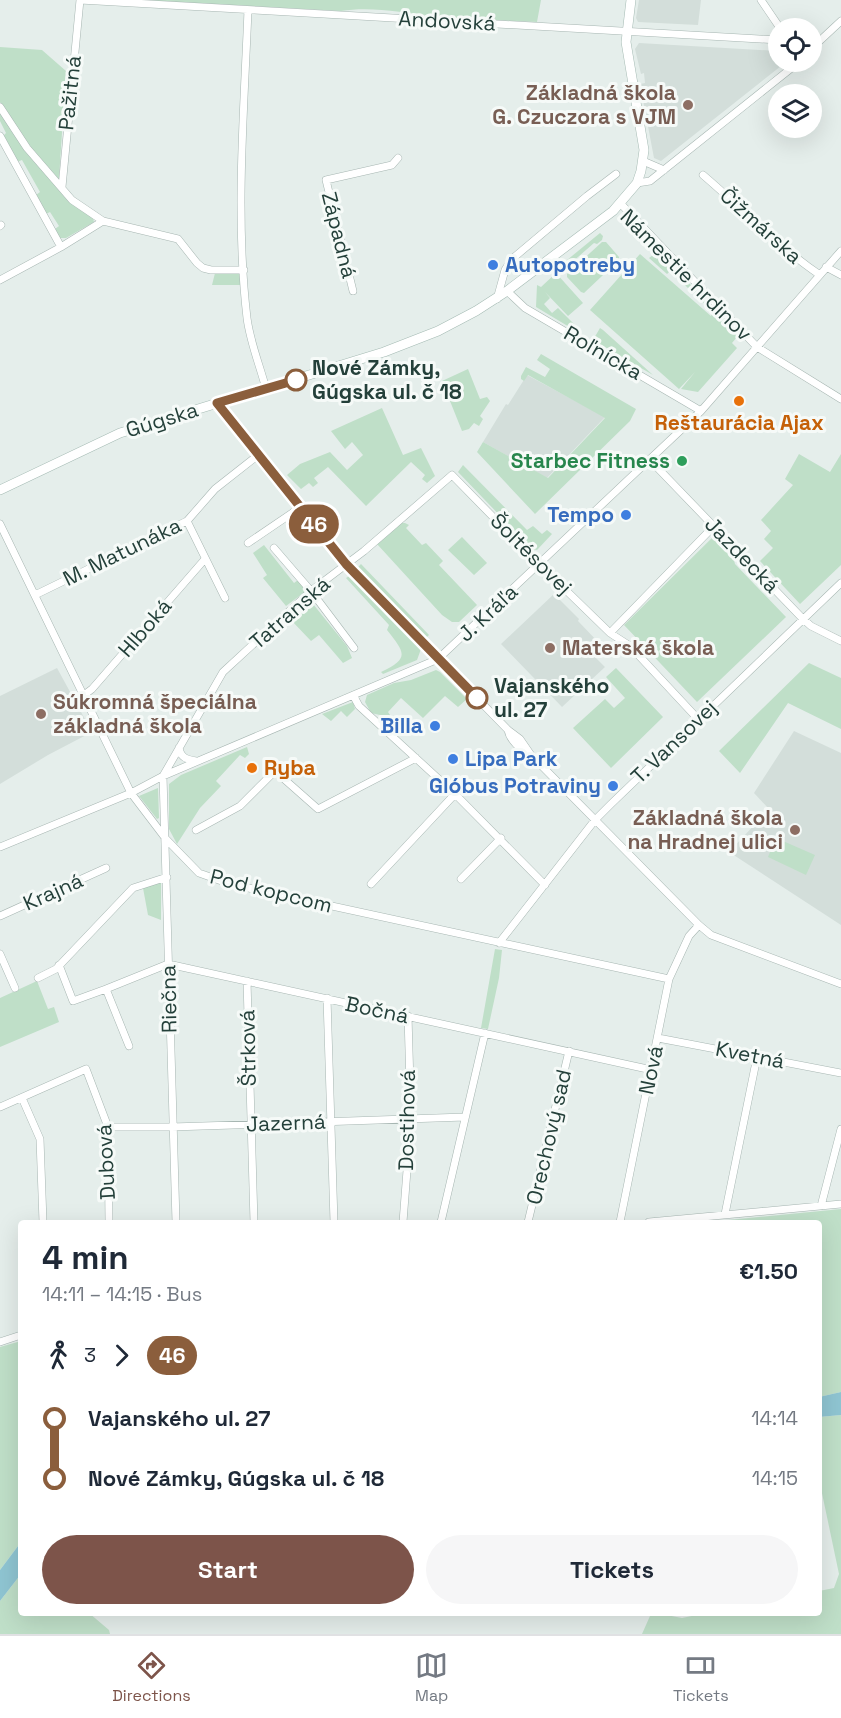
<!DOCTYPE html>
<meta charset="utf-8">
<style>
:root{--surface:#fff;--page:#f6f6f7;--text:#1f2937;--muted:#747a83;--line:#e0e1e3;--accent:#7d544a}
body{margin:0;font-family:"Space Grotesk",sans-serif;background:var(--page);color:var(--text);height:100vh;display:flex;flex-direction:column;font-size:22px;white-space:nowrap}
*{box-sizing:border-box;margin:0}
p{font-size:20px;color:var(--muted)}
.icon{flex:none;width:33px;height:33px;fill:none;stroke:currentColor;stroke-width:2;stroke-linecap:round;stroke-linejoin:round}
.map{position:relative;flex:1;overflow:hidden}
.sheet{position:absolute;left:18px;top:1220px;width:804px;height:396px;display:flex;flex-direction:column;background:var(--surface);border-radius:6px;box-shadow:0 6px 24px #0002}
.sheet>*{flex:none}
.badge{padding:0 12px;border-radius:20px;font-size:21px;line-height:39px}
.controls{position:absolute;left:768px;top:18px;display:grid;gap:12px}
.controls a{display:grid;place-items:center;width:54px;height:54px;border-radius:50%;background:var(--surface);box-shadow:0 6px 24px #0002;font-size:30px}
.map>.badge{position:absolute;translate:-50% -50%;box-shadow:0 0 0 3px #fff}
.legs{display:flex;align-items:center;gap:9px;height:66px;padding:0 24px;font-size:20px}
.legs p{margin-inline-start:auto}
.headline{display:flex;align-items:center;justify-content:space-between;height:102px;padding:0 24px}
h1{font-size:33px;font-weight:600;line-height:45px}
.primary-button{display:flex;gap:12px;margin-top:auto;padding:12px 24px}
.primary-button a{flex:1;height:69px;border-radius:36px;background:var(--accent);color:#fff;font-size:24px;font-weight:600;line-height:69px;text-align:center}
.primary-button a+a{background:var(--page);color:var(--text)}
ul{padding:0 24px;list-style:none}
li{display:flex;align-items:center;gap:21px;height:60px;font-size:22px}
li i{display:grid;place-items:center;width:9px;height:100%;margin:0 8px;background:currentColor}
li i::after{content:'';width:15px;height:15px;margin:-8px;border:4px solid;border-radius:50%;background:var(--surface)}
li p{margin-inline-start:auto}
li:first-child i{background:linear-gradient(#0000 50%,currentColor 0)}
li:last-child i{background:linear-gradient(currentColor 50%,#0000 0)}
.tabs{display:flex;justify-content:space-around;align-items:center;height:84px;border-top:2px solid var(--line);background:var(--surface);font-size:16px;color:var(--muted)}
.tabs a{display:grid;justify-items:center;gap:3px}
.tabs .on{color:var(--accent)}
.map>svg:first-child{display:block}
.built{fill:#d3deda}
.green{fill:#bfdfc8}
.water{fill:#8fc5d2}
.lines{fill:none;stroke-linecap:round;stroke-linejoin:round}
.street-casing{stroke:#a7b6b2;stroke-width:8}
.secondary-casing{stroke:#a4bab3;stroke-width:10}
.street{stroke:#fff;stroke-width:7}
.secondary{stroke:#fff;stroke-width:9}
.line-1-casing{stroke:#fff;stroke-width:14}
.line-1{stroke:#8b5e3c;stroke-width:9}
.education-dot{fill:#8d6e63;stroke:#f6faf8;stroke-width:2}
.shop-dot{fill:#3f7fe0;stroke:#f6faf8;stroke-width:2}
.stop-1-dot{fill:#fff;stroke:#8b5e3c;stroke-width:3}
.food-dot{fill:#e8710a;stroke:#f6faf8;stroke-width:2}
.leisure-dot{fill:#2e9e5b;stroke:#f6faf8;stroke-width:2}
.labels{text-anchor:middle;stroke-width:6;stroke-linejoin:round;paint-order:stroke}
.street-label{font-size:21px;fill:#24403a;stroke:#f6faf8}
.education-label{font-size:21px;font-weight:bold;fill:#785e54;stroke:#f6faf8;text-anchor:end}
.shop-label{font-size:21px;font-weight:bold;fill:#366cbe;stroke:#f6faf8;text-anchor:end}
.stop-label{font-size:21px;font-weight:bold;fill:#24403a;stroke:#f6faf8;text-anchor:start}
.food-label{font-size:21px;font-weight:bold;fill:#c56008;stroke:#f6faf8}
.leisure-label{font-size:21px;font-weight:bold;fill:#27864d;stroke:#f6faf8;text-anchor:end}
</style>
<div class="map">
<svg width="841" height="1634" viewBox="0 0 841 1634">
<rect width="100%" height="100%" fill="#e5eeeb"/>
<path class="built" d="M639,0H701L698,25L638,22L636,18Z
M639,43L778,51V62H781V66L661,161L654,158L640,84L645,83L644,73L641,74L635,49Z
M527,375L605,417L547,478L483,442L506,404L508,405Z
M554,594L579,619L578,621L600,644L591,653L605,667L562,707L501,644Z
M57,668L92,732L48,755L0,784V696Z
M794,731L841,753V925L729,852L769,809L754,793Z"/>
<path class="green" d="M139,0H541L537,22C503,20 468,20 434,16C403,13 372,6 341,11Z
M0,47L42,50L66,71L59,179L30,148L0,102Z
M0,111L60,188L69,202L93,218L94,222L66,238H60L55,229L59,226L50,212L46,214L36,195L40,192L22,160L17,162L3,136L6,133L0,121Z
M600,233L603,236L602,240L597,244L594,243L570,264L571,267L568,269L563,268L561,265Z
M602,242H606L619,257V260L584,293L581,292L567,277V274Z
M640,254L711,316L712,314L705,307L706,305L670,271L667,274L649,258L653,255L657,259L661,256L737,330V337L732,343L737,348L698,392L681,389L695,372L679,389L590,310Z
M238,272L241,276V285H212L215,273Z
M556,273L583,303L568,316L545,292L550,298L544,304L552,313L558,308L578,328L576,331L536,307L537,285L541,287Z
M600,328L603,330L653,375L593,340Z
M541,354L636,409L630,421L535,514L477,452L483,442L548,478L605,418L528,375L524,381L521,379V376L526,367L545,377L550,369L537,360Z
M468,369L480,399L487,397L490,401L480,416L483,419L479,426L474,423L469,429L462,431L442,381Z
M382,408L403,455L421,448L435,476L427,483L422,479L425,475L411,462L366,506L328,467L314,478L318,483L313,487L309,483L301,489L287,475L300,464L330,452L347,470L363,455L352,442L345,449L331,431Z
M799,454L830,472L841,454V565L800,604L760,561L773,548L764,539L771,531L761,520L793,485L785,479Z
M463,465L527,530L533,526L542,534L547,530L552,534L537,550L532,549L458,472Z
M400,523H405L409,525L406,528L422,545L426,543L443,561L439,565L477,605L459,622H452L442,615L377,544Z
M716,534L731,549L735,564L786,617L697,702L624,625Z
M462,537L487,563L474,575L448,550Z
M264,545L294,583L298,580L306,591L286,606L263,578L267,575L253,553Z
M361,564L429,635L425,639L356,569Z
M351,575L421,649L417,660L383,674L381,672C410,658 405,653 387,630L389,625L346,578Z
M313,604L347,646L352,658L343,663L319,635L311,641L291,620Z
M809,663L841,678V729L788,703L740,773L719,751Z
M616,668L663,717L611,768L573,728L605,699L614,708L625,698L606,677Z
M436,670L440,672L467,699L458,707L445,696L423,718L401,698L388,712L390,715L389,717L371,713L365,702L367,695L394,683L411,680Z
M353,702L355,709L347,717L341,711L331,721L322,714Z
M247,747L249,754L245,758L240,755L216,781L221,786L200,808L177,844L169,829V784L181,775Z
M158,788L159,818L157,819L139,796Z
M776,838L815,855L806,875L768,857Z
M159,882L161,883V920L148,915L143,888Z
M495,949L502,950L499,978L488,1029L481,1028Z
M37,981L48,1009L54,1007L59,1022L0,1047V998Z
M841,1209V1392L819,1397V1222H708Z
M21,1341V1542L0,1570V1347Z
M841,1415V1634H642L650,1616L656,1613L682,1618L711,1612H819V1591L834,1588L839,1574L819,1479V1417Z
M21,1574V1612L89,1613L109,1630L110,1634H0V1601Z"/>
<path class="water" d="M841,1392V1415L819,1417V1397Z
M21,1542V1574L0,1601V1570Z"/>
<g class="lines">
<defs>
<path id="street" d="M80,0L778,40
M761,0L780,28
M248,10C244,112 235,216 247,318C250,342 260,366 266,389
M812,48L841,21
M0,107L27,148L72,200L103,221L178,239L197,263L203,268L211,270H244
M0,136L61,247
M643,161L664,170
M703,175C742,208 777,246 820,275
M637,183L650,181L799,62
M62,187L80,0
M620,203L757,347L841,399
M0,226L1,225
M826,267L841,275
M0,280L61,247L103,221
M353,291L326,180L392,165L398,158
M507,291L525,308L701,411
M497,299L505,270L512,259L587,196L616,174
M217,403L346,564L508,730L520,739L531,755L699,925L711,935L841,984
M650,460L803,619L811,626L841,641
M187,521L225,598
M0,524L131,793L166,839L199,873L230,884L669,979
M248,543L301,507
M274,548L311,591L354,648
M35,595L187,521L215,489L257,456
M610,633L714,526
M84,695L92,689L205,559
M353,695L359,706L455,794L545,885
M508,730C510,741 521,750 531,755
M179,748C181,758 186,759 196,761
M163,776L223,672L311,591L364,551L452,475L539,564L610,633L630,646L698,719
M163,776L176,1222
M196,830L240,806L275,771L318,809L416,758
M0,847L131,793L163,776L438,659L701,411L841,251
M461,879L501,838
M371,884L455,794
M0,916L106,868
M499,943L595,820L611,804L841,583
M0,954L15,988
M59,965L73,1001L106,989
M38,978L56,969L133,888L167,877
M247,981L254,1222
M327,998L334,1222
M658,1038L841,1073
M129,1046L106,989L168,964L652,1070
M22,1098L40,1139L43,1222
M0,1107L86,1069L108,1127L109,1222
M108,1127H172L465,1117
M821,1206L841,1129
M725,1214L757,1057
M403,1222L411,1119L408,1016
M441,1222L485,1033
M528,1222L569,1051
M620,1222L669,979L689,936L699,925
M649,1222L841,1204
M0,1342L21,1335"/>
<path id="secondary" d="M0,490L120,433L384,352L438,331L476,311L507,291L613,211L637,183L641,171L644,150L626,42L631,0"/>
</defs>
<use href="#street" class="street-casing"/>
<use href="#secondary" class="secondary-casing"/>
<use href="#street" class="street"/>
<use href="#secondary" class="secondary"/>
</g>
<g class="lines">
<defs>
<path id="line-1" d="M296,380L217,403L346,564L477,698"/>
</defs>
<use href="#line-1" class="line-1-casing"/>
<use href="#line-1" class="line-1"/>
</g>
<g class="education-dot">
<circle cx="688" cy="105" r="6"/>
<circle cx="550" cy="648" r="6"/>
<circle cx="41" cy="714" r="6"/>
<circle cx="795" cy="830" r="6"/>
</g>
<g class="shop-dot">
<circle cx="493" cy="265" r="6"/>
<circle cx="626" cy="515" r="6"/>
<circle cx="435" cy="726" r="6"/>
<circle cx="453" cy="759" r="6"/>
<circle cx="613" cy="786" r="6"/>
</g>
<g class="stop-1-dot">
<circle cx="296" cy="380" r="10"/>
<circle cx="477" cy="698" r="10"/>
</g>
<g class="food-dot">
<circle cx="739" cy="401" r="6"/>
<circle cx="252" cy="768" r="6"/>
</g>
<circle class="leisure-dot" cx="682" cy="461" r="6"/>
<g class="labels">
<g class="street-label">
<text transform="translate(447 21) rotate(3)" y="7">Andovská</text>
<text transform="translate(70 93) rotate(-84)" y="7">Pažitná</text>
<text transform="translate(761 226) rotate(42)" y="7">Čižmárska</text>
<text transform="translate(339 235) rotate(76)" y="7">Západná</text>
<text transform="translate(686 275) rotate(45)" y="7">Námestie hrdinov</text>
<text transform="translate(603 353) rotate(30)" y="7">Roľnícka</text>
<text transform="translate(162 420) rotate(-17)" y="7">Gúgska</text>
<text transform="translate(122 552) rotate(-26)" y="7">M. Matunáka</text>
<text transform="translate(531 554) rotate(45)" y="7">Šoltésovej</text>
<text transform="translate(742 555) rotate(46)" y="7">Jazdecká</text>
<text transform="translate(290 613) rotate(-41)" y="7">Tatranská</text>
<text transform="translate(488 613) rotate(-43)" y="7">J. Kráľa</text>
<text transform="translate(145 628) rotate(-49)" y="7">Hlboká</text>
<text transform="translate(674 742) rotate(-44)" y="7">T. Vansovej</text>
<text transform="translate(271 891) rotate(14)" y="7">Pod kopcom</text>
<text transform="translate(53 892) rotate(-24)" y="7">Krajná</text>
<text transform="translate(169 999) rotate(-91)" y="7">Riečna</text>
<text transform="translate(377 1010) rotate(12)" y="7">Bočná</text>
<text transform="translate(248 1048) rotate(-91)" y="7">Štrková</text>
<text transform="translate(750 1055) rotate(11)" y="7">Kvetná</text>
<text transform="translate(651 1070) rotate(-78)" y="7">Nová</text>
<text transform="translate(407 1120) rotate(-89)" y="7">Dostihová</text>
<text transform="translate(286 1123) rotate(-2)" y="7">Jazerná</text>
<text transform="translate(549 1137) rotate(-77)" y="7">Orechový sad</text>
<text transform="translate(106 1162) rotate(-93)" y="7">Dubová</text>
</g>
<g class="education-label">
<text x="676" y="100">Základná škola<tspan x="676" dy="24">G. Czuczora s VJM</tspan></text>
<text x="562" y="655" text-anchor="start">Materská škola</text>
<text x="53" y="709" text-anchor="start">Súkromná špeciálna<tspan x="53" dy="24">základná škola</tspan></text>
<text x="783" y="825">Základná škola<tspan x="783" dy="24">na Hradnej ulici</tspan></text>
</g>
<g class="shop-label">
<text x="505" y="272" text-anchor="start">Autopotreby</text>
<text x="614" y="522">Tempo</text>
<text x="423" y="733">Billa</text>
<text x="465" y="766" text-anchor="start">Lipa Park</text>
<text x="601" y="793">Glóbus Potraviny</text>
</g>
<g class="stop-label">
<text x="312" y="375">Nové Zámky,<tspan x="312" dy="24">Gúgska ul. č 18</tspan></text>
<text x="494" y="693">Vajanského<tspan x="494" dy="24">ul. 27</tspan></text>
</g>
<g class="food-label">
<text x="739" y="430">Reštaurácia Ajax</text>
<text x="264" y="775" text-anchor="start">Ryba</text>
</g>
<g class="leisure-label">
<text x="670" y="468">Starbec Fitness</text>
</g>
</g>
</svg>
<div class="controls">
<a><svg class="icon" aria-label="locate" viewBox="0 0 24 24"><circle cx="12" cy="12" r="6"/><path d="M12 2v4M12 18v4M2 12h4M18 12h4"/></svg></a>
<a><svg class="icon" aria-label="layers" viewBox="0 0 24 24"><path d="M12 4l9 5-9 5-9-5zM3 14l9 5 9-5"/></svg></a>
</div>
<b class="badge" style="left:314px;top:524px;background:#8b5e3c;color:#fff">46</b>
<section class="sheet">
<div class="headline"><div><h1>4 min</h1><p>14:11 – 14:15 · Bus</p></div><b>€1.50</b></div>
<div class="legs"><svg class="icon" aria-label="walk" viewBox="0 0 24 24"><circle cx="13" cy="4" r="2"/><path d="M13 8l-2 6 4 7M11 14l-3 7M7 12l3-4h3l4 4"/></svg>3<svg class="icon" aria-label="forward" viewBox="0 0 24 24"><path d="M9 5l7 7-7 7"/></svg><b class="badge" style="background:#8b5e3c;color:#fff">46</b></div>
<ul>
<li><i style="color:#8b5e3c"></i><b>Vajanského ul. 27</b><p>14:14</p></li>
<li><i style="color:#8b5e3c"></i><b>Nové Zámky, Gúgska ul. č 18</b><p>14:15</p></li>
</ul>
<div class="primary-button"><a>Start</a><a>Tickets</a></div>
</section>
</div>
<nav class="tabs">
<a class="on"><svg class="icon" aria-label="directions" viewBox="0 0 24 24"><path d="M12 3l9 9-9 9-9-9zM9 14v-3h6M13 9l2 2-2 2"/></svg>Directions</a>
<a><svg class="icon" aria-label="map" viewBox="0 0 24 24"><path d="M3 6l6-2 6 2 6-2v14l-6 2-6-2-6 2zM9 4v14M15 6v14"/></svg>Map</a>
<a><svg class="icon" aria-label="tickets" viewBox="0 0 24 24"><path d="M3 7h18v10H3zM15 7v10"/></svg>Tickets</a>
</nav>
